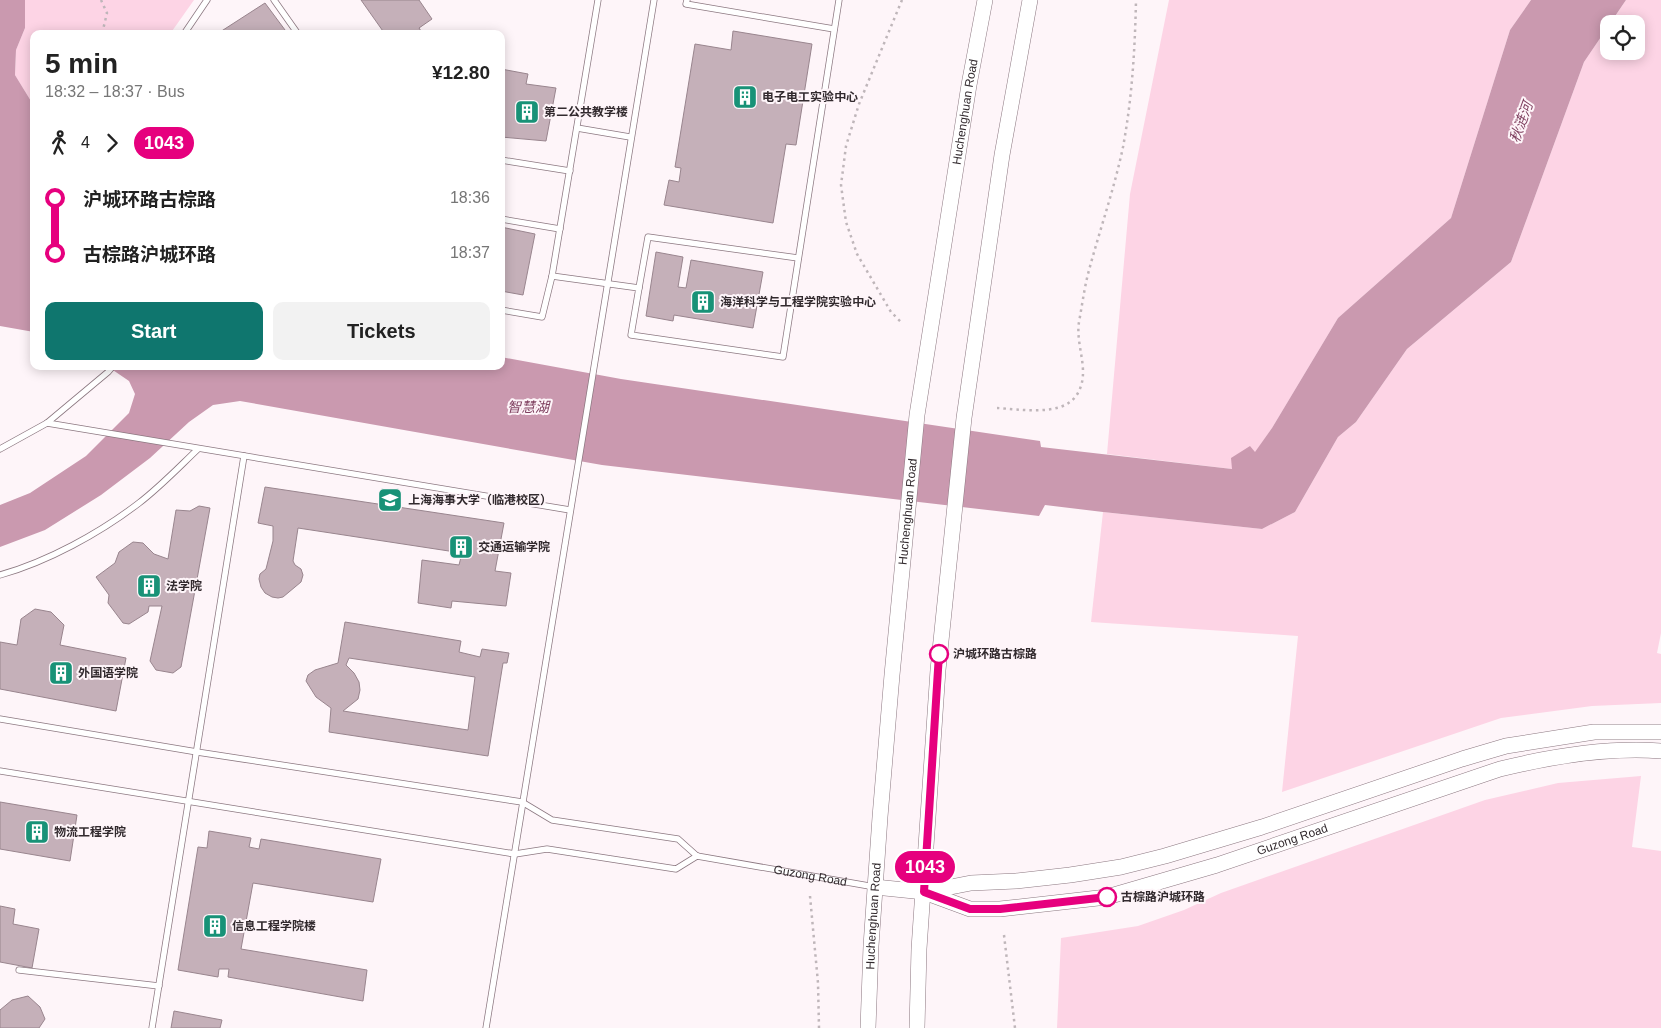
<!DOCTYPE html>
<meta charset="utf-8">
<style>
:root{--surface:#fff;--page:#f2f2f2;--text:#222;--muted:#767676;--accent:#0f766e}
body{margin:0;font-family:Arial,"Noto Sans SC",sans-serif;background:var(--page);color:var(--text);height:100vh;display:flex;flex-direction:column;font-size:19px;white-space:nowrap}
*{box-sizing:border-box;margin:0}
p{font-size:16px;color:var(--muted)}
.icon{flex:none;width:28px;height:28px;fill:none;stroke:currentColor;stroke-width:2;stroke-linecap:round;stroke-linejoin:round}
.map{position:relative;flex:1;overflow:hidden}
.sheet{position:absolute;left:30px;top:30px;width:475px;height:340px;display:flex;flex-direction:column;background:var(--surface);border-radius:10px;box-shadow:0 2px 12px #0003}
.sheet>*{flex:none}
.badge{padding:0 10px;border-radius:16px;font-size:18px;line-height:32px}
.buttons{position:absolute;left:1600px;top:15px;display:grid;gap:10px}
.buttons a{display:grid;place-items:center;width:45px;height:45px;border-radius:10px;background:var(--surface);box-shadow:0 2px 12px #0003;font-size:25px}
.map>.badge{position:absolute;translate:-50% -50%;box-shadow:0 0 0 2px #fff}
.legs{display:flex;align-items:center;gap:8px;height:55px;padding:0 15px;font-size:16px}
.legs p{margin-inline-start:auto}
.summary{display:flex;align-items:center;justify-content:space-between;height:85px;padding:0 15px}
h1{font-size:28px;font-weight:700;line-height:38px}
.primary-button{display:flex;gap:10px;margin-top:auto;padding:10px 15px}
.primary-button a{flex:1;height:58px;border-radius:10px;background:var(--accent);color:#fff;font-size:20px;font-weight:700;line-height:58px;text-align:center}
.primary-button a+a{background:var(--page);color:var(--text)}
ul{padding:0 15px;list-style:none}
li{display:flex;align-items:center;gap:18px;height:55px;font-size:19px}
li i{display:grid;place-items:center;width:8px;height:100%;margin:0 6px;background:currentColor}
li i::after{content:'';width:12px;height:12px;margin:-6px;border:4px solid;border-radius:50%;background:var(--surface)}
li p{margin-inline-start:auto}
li:first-child i{background:linear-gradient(#0000 50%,currentColor 0)}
li:last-child i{background:linear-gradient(currentColor 50%,#0000 0)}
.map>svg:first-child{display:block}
.green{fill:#fdd4e5}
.water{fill:#ca99af}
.building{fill:#c5b0b9;stroke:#99858e;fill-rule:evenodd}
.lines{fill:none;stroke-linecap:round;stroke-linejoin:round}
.lane-casing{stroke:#8c7881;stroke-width:7}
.secondary-casing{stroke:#8c7881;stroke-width:16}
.path{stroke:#bfb6ba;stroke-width:2.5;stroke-dasharray:2.5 4;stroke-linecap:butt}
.lane{stroke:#fff;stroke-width:5.5}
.secondary{stroke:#fff;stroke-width:15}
.line-1-casing{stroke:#fff;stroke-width:11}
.line-1{stroke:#e6007e;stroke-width:8}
.stop-1-dot{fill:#fff;stroke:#e6007e;stroke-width:2.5}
.labels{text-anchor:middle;stroke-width:4;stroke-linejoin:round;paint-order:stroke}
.poi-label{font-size:12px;font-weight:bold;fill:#322a2e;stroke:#fef5f9;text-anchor:start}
.street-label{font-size:12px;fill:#322a2e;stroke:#fef5f9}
.stop-label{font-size:12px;font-weight:bold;fill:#322a2e;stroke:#fef5f9;text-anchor:start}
.water-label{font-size:14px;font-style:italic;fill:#7e3e5e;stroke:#fef5f9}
</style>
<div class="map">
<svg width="1661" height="1028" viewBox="0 0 1661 1028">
<rect width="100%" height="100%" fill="#fef5f9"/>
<path class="green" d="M25,0H194L170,34H34V106L15,75L16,50L25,28Z
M1169,0H1531L1510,30L1451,218L1338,318L1272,428L1255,453L1232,469L1107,454L1130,194Z
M1626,0H1661V633L1657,653L1661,654V703L1592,706L1501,718L1282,792L1298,636L1091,622L1103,512L1262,529L1295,512L1338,437L1356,422L1407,349L1511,262L1584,62L1609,25V51H1636V24H1610Z
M1641,776L1632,847L1661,851V1028H1057L1061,938L1138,926L1184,910L1221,893L1485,800L1558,783Z"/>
<path class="water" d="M0,0H25V28L16,50L15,75L34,106V332L0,326Z
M1531,0H1626L1584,62L1511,262L1407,349L1356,422L1338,437L1295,512L1262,529L1103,512L1045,505L1039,516L602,465L240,401L213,405L189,422L150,458L101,495L45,530L0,547V505L30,493L86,456L129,413L135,394L129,381L107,366H501V357L621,379L1040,441L1041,447L1232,469L1231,458L1250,446L1255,452L1272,428L1338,318L1451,218L1510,30Z"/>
<path class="building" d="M361,0H419L432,19L419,28L423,34H385Z
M265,3L288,34H221L220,32Z
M733,31L812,44L796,145L786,144L773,223L664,205L669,180L679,182L681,168L675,167L695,44L731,50Z
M501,69L528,74L526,84L556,88L546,141L501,137Z
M501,227L535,234L523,295L501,291Z
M656,252L683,257L678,287L686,288L691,260L763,272L753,328L674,315L673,321L646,316Z
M265,487L504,523L495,571L511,573L506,606L452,601L451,608L418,603L422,560L459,565L462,553L298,528L293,561L295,565L301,569L303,575L301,582L283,597L278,598L272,597L265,593L261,587L259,579L260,574L266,569L273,541V526L258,523Z
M199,506L210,508L181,667L173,673L156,670L150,661L162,606H149L148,612L129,624L123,623L108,603L109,595L96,577L115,563L119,552L133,542L143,543L154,554L168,559L176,510L190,511Z
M35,609L51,612L64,625L60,645L126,658L116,711L0,689V642L17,645L21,619Z
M345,622L461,641L459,652L480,657L482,649L509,653L507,663H503L488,756L329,732L331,708L316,697L306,681L308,675L315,670L338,663ZM349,658L475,677L468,730L343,711L358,699L360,690L359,682L354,673L346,665Z
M0,802L77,815L70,861L0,849Z
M209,831L251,838L249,847L259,849L261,839L381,859L373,902L253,883L241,949L367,970L363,1001L228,977L229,969H219L218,977L178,970L198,847L207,848Z
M0,906L15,909L13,924L39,929L32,968L0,962Z
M28,996L40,1007L45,1019L39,1028H0V1010L12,1000Z
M174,1011L222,1020L220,1028H171Z"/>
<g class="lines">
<defs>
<g id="lane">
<path d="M274,0L298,34"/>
<path d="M598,0L552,276L639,288L631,335L783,357L839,0"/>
<path d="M687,0L686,4L834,29"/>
<path d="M184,34L207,0"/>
<path d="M577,128L630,137"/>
<path d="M501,160L570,171"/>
<path d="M501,219L560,229"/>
<path d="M639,288L648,237L798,258"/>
<path d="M501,310L542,317L552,276"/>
<path d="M47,423L570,510"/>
<path d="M0,449L47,423L108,372L113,366"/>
<path d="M0,575C47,562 100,533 139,503C160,487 179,467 198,449"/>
<path d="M0,719L197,752L522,802L552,820L678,839L697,856"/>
<path d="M0,771L515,854L547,849L676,869L697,856"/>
<path id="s1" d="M697,856L875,887"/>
<path d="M19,970L159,986"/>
<path d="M152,1028L244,456"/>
<path d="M486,1028L654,0"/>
</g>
<g id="secondary">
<path id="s2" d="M875,887L924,892L970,909H1000L1107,897L1217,865L1500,769C1553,756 1607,747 1661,751"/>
<path d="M925,892L971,883L1016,881L1070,875L1121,867L1165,856L1262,827L1462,759L1506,746L1594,732H1661"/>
<path id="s3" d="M868,1028L871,946L880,817L892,675L917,415L969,85L985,0"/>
<path d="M917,1028L919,949L938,670L964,418L1002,155L1030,0"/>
</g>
</defs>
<use href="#lane" class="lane-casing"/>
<use href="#secondary" class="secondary-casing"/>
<path class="path" d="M101,0L107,13L102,34
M902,0L859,104L846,146L841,185L846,222L857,254L891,312L902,323
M997,408C1019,409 1061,417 1076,396C1092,373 1075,347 1079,322C1082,306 1084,290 1088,274C1099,232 1114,190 1123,147C1132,99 1135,49 1136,0
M810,896L818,983L819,1028
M1004,935L1015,1028"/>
<use href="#lane" class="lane"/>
<use href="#secondary" class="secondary"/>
</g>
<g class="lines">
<defs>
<path id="line-1" d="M939,654L924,892L970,909H1000L1107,897"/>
</defs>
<use href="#line-1" class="line-1-casing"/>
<use href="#line-1" class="line-1"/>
</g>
<defs>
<symbol id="building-square" viewBox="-11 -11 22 22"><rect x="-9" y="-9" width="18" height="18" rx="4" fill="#189277" stroke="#fef5f9"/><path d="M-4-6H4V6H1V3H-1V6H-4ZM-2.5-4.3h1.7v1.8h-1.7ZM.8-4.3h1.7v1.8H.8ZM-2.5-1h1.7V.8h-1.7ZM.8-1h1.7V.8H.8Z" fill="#fff"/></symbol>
<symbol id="university-square" viewBox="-11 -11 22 22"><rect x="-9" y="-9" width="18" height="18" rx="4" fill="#189277" stroke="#fef5f9"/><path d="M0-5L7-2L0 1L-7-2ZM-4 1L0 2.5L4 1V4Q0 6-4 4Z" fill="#fff"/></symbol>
</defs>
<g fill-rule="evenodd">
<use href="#building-square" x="731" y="83" width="28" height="28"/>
<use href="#building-square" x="513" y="98" width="28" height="28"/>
<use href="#building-square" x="689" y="288" width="28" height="28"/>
<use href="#university-square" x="376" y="486" width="28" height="28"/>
<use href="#building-square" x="447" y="533" width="28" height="28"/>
<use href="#building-square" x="135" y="572" width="28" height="28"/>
<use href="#building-square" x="47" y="659" width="28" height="28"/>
<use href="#building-square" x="23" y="818" width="28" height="28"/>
<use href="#building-square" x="201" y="912" width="28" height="28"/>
</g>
<g class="stop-1-dot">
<circle cx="939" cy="654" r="9"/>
<circle cx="1107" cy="897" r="9"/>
</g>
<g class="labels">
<g class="poi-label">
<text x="762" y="101">电子电工实验中心</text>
<text x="544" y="116">第二公共教学楼</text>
<text x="720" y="306">海洋科学与工程学院实验中心</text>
<text x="408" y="504">上海海事大学（临港校区）</text>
<text x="478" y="551">交通运输学院</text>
<text x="166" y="590">法学院</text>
<text x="78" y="677">外国语学院</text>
<text x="54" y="836">物流工程学院</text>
<text x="232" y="930">信息工程学院楼</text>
</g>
<g class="street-label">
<text dy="4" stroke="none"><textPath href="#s3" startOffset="922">Huchenghuan Road</textPath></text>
<text dy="4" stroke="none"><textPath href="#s3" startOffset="518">Huchenghuan Road</textPath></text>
<text dy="4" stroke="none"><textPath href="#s2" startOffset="430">Guzong Road</textPath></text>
<text dy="4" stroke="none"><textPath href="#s1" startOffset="115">Guzong Road</textPath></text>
<text dy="4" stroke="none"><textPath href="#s3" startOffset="112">Huchenghuan Road</textPath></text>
</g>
<g class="stop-label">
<text x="953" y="658">沪城环路古棕路</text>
<text x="1121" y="901">古棕路沪城环路</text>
</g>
<g class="water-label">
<text transform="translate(1521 122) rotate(-70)" y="5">秋涟河</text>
<text x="528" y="412">智慧湖</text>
</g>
</g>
</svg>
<div class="buttons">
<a><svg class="icon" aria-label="locate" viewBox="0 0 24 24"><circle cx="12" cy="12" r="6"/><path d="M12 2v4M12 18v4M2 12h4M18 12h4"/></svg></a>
</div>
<b class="badge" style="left:925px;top:867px;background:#e6007e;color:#fff">1043</b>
<section class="sheet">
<div class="summary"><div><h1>5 min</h1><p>18:32 – 18:37 · Bus</p></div><b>¥12.80</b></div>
<div class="legs"><svg class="icon" aria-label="walk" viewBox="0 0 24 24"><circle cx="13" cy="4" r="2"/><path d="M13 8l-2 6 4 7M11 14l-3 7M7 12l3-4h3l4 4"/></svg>4<svg class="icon" aria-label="forward" viewBox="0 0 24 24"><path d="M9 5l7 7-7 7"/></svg><b class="badge" style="background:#e6007e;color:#fff">1043</b></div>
<ul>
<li><i style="color:#e6007e"></i><b>沪城环路古棕路</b><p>18:36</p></li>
<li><i style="color:#e6007e"></i><b>古棕路沪城环路</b><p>18:37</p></li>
</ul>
<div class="primary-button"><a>Start</a><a>Tickets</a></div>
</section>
</div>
